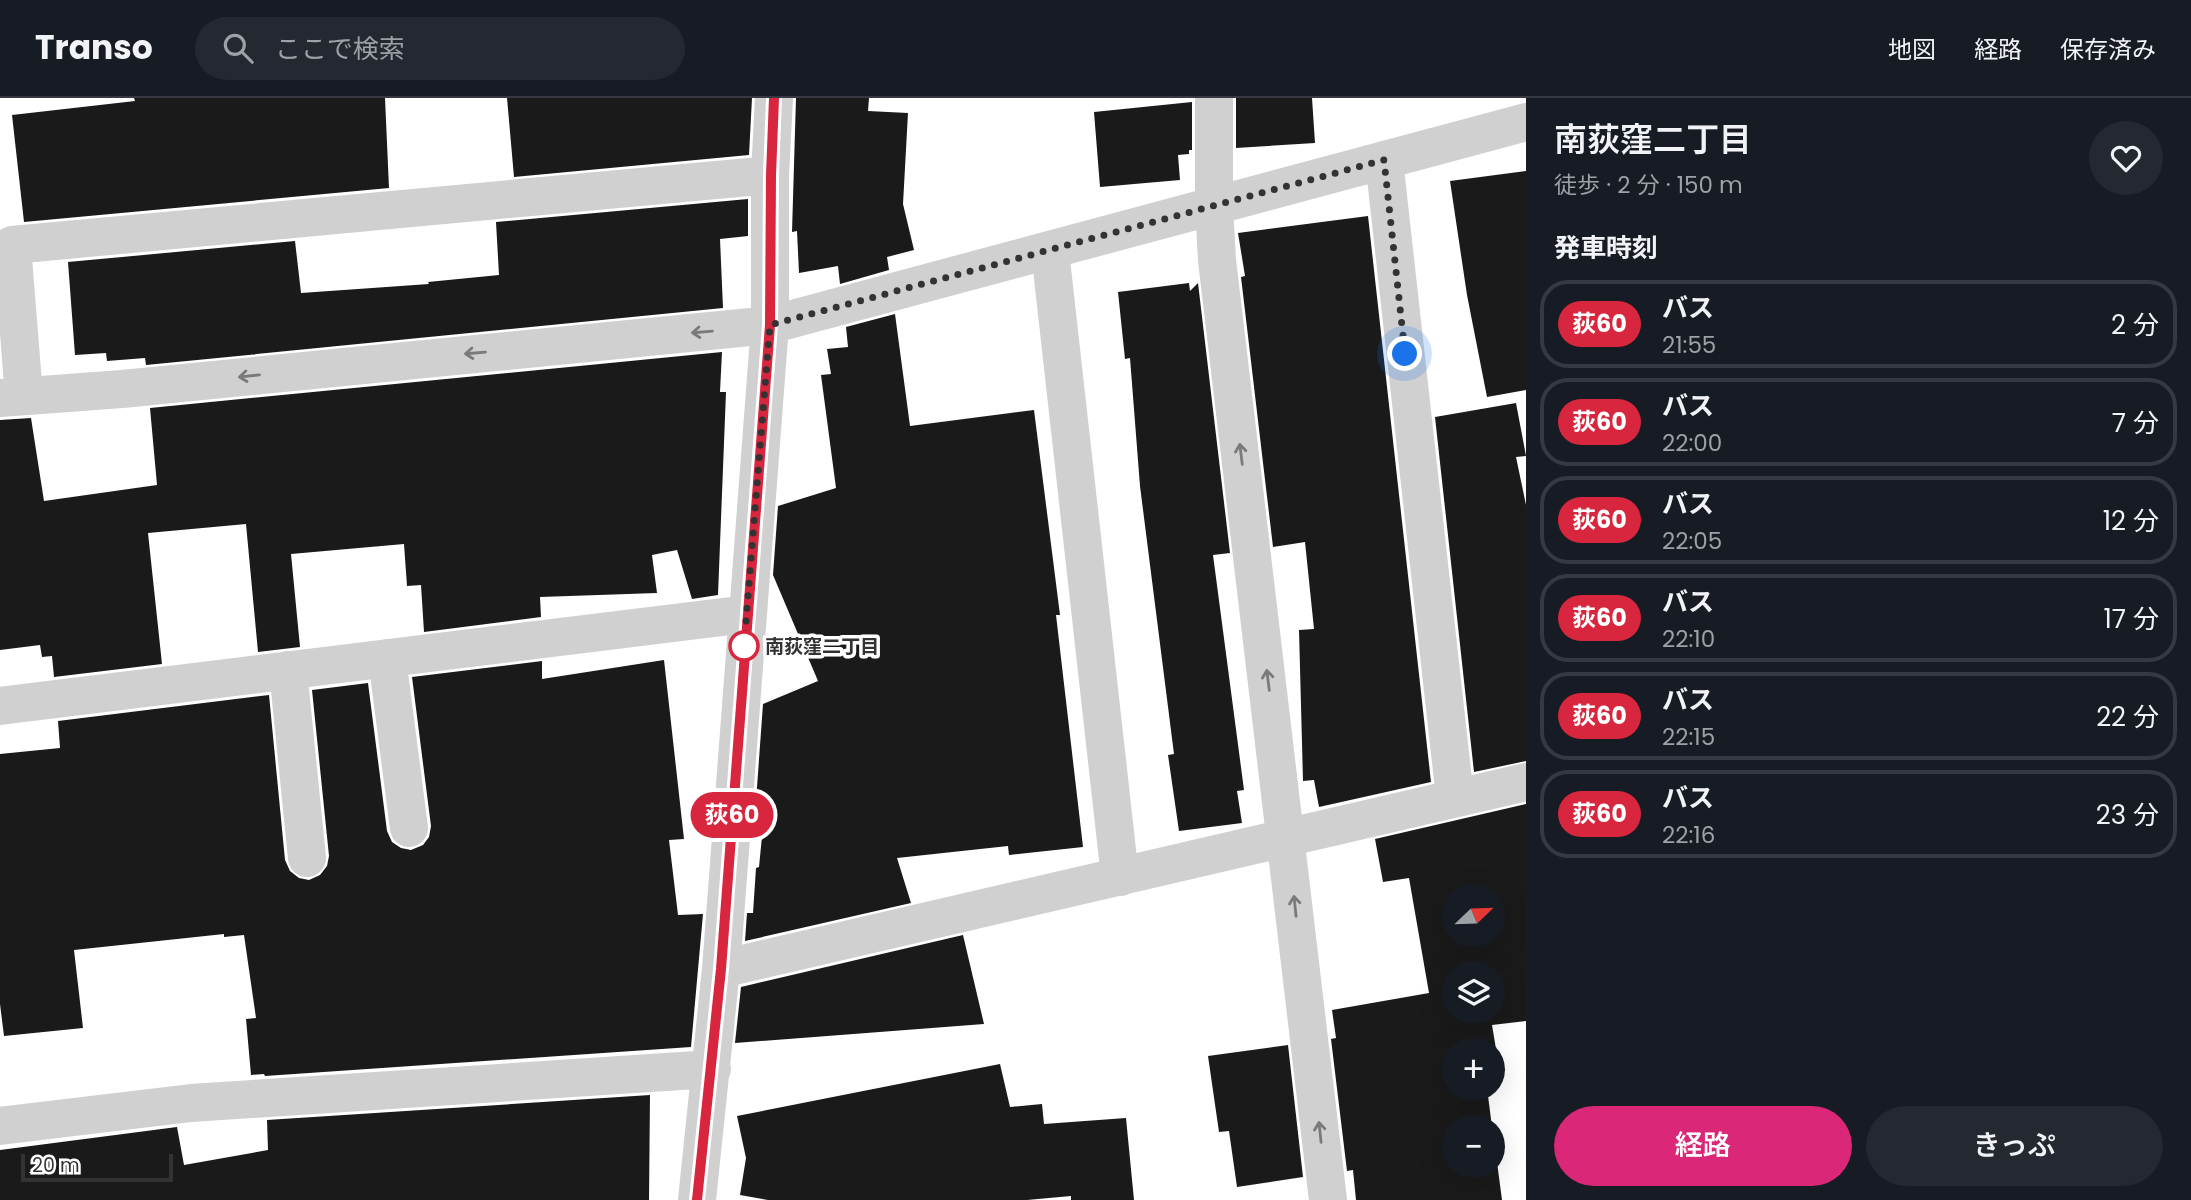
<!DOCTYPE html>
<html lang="ja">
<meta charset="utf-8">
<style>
:root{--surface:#171b24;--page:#242831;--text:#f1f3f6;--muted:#9ea1a6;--line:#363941;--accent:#db2777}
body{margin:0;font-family:Poppins,"Noto Sans JP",sans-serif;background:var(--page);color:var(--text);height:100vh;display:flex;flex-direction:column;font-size:26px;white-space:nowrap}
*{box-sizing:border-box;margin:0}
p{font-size:23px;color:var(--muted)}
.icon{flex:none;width:38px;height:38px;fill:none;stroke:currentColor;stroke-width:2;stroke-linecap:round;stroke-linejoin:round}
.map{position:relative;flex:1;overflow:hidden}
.sheet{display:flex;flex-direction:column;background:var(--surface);width:665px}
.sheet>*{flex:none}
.badge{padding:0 14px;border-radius:23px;font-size:24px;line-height:46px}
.needle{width:46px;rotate:67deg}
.fabs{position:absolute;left:1442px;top:786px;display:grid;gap:14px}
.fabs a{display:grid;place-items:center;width:63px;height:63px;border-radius:50%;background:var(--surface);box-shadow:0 7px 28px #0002;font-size:35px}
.scale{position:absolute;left:21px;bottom:18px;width:152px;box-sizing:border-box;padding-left:7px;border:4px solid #333;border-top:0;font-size:19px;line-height:24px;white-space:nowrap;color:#333;-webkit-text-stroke:5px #fff;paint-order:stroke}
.you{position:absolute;width:35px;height:35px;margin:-18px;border:5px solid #fff;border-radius:50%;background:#1a73e8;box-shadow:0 0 0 10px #1a73e833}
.map>.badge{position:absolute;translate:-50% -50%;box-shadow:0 0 0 4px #fff}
h2{padding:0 28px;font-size:26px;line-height:63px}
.round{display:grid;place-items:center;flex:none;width:74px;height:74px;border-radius:37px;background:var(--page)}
.overview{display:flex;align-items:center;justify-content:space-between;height:119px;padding:0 28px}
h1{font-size:33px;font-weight:600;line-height:52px}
.primary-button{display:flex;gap:14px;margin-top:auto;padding:14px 28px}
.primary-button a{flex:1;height:80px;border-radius:42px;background:var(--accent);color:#fff;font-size:28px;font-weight:600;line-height:80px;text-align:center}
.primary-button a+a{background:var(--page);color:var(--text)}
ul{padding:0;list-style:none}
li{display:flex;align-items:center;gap:21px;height:88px;margin:0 14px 10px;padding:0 14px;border:4px solid var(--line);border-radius:28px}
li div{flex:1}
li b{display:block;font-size:26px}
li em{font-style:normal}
li .badge{min-width:77px;font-weight:700;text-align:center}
header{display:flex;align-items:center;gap:42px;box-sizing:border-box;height:98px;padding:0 35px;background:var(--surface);border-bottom:2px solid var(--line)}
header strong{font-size:33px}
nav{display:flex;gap:38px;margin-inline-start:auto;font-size:24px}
.search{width:490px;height:63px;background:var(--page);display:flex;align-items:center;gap:18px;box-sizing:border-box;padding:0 24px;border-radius:38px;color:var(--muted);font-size:26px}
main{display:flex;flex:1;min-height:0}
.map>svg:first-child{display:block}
.building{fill:#1a1a1a;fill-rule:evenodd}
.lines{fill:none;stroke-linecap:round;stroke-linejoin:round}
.minor{stroke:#d0d0d0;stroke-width:38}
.oneway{stroke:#7a7a7a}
.line-casing{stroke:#fff;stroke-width:16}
.line{stroke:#d7263d;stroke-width:10}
.walk{stroke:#333;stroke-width:7;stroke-dasharray:0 12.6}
.stop-dot{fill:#fff;stroke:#d7263d;stroke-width:3.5}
.labels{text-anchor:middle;stroke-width:7;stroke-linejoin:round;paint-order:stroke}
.stop-label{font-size:19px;font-weight:bold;fill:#333;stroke:#fff;text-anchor:start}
</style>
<header>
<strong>Transo</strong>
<div class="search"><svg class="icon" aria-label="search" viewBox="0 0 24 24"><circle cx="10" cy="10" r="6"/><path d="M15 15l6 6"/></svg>ここで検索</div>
<nav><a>地図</a><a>経路</a><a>保存済み</a></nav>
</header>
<main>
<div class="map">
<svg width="1526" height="1102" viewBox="0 0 1526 1102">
<rect width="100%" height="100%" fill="#fff"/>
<path class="building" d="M134,0H385L389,90L24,124L12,17L135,3Z
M507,0H752L749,57L514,79Z
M796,0H869L868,13L908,15L903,106L914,152L887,159L889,172L840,186L838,168L799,175L797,133L792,134Z
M1236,0H1312L1315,45L1236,50Z
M1192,4V52H1189V56L1178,57L1180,82L1100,89L1094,14Z
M1526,73V292L1487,299L1467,197L1450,83Z
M748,101V138L720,141L723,210L146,267L145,260L107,263L106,255L75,257L68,164L295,143L301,195L429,186L428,184L499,177L496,124Z
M1368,118L1431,684L1319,709L1314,682L1303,683L1299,532L1314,531L1305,444L1273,449L1241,179L1245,178L1238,135Z
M1189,185L1190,193L1198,185L1230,455L1213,457L1244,692L1237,693L1242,725L1179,733L1168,657L1174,656L1140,388L1130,260L1125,261L1118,194Z
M895,216L910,328L1034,312L1060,517H1056L1083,749L1009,757L1008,748L897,760L911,805L745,843L747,815H753L756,770L759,769L763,728L756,703L763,606L818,583L773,477L778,408L836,390L821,277L831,276L827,251L848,249L846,229Z
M722,254L720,294H726L718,497L692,501L677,452L652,457L657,495L540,499L541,519L424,534L421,487L407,488L404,446L291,456L300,549L258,554L246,426L148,435L162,566L54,579L52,558L42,559L40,547L0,552V322L31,320L44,403L157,387L150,310Z
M1516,305L1526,358L1516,359L1526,407V663L1474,674L1435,319Z
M664,562L684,741L669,742L678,817L703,816L691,949L265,978L264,976L251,977L246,921L256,920L244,837L224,839V836L74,852L83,930L4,938L0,906V656L60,650L58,623L269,597L285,762L290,773L299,780L309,782L320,777L327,768L329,758L312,592L368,585L387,733L392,744L401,750L411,752L423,747L429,739L431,728L412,579L542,563V581Z
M1526,706V923L1492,927L1500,975L1493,976V952H1454V990H1487L1492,1029H1454V1068H1493V1034L1502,1102H1356L1353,1072L1347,1073L1331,941L1336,940L1332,912L1429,895L1409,780L1383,784L1375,741ZM1454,798H1493V836H1454ZM1454,875H1493V914H1454Z
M963,837L984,926L735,945L741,889Z
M1288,947L1303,1079L1237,1089L1229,1033L1219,1034L1208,958Z
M1000,966L1010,1009L1042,1006L1044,1026L1126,1020L1134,1102H1071V1098L1027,1102H768L740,1097L746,1060L737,1018Z
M650,997L649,1102H0V1052L177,1029L184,1067L268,1052L267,1022Z"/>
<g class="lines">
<path class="minor" d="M1214,0V108L1217,162L1328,1102
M1384,62L1455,700
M1050,153L1120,779
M24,298L12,147L770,77
M0,300L122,291L770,227L1526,24
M387,560L409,730
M288,572L307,760
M0,608L747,516
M721,871L1526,684
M0,1028L191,1005L712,971
M697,1102L721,871L770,227V77L774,0"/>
</g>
<defs><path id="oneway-shaft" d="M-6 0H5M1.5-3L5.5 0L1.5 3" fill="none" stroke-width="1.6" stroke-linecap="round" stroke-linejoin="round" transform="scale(1.75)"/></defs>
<g class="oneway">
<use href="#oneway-shaft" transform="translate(702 234) rotate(175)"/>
<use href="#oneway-shaft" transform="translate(475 255) rotate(175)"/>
<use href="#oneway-shaft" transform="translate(249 278) rotate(174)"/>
<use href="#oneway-shaft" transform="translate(1241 356) rotate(-97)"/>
<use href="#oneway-shaft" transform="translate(1268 582) rotate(-97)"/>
<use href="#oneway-shaft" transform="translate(1295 808) rotate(-96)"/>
<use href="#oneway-shaft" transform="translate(1320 1034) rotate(-96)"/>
</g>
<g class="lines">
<defs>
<path id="line" d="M697,1102L721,871L770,227L771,77L774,0"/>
</defs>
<use href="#line" class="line-casing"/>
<use href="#line" class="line"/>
<path class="walk" d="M744,548L770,227L1384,62L1405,256"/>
</g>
<circle class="stop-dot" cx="744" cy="548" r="14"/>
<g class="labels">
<g class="stop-label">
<text x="765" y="555">南荻窪二丁目</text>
</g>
</g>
</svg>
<div class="fabs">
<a><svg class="needle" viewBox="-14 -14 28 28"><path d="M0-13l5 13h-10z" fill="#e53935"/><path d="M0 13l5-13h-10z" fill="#9ea1a6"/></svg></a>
<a><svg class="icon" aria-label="layers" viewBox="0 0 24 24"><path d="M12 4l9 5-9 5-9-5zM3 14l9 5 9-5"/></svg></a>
<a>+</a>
<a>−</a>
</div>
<div class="scale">20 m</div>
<div class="you" style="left:1405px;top:256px"></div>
<b class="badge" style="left:732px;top:717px;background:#d7263d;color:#fff">荻60</b>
</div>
<section class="sheet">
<div class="overview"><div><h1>南荻窪二丁目</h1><p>徒歩 · 2 分 · 150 m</p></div><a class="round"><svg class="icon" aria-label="heart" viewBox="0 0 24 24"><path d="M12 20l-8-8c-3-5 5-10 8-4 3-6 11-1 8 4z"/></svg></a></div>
<h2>発車時刻</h2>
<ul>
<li><span class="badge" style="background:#d7263d;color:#fff">荻60</span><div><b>バス</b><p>21:55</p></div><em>2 分</em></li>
<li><span class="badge" style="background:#d7263d;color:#fff">荻60</span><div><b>バス</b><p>22:00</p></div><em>7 分</em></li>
<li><span class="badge" style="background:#d7263d;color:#fff">荻60</span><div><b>バス</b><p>22:05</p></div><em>12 分</em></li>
<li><span class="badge" style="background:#d7263d;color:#fff">荻60</span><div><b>バス</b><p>22:10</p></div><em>17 分</em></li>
<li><span class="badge" style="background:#d7263d;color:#fff">荻60</span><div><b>バス</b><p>22:15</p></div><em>22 分</em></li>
<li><span class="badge" style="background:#d7263d;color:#fff">荻60</span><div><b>バス</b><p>22:16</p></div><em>23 分</em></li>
</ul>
<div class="primary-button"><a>経路</a><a>きっぷ</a></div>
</section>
</main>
